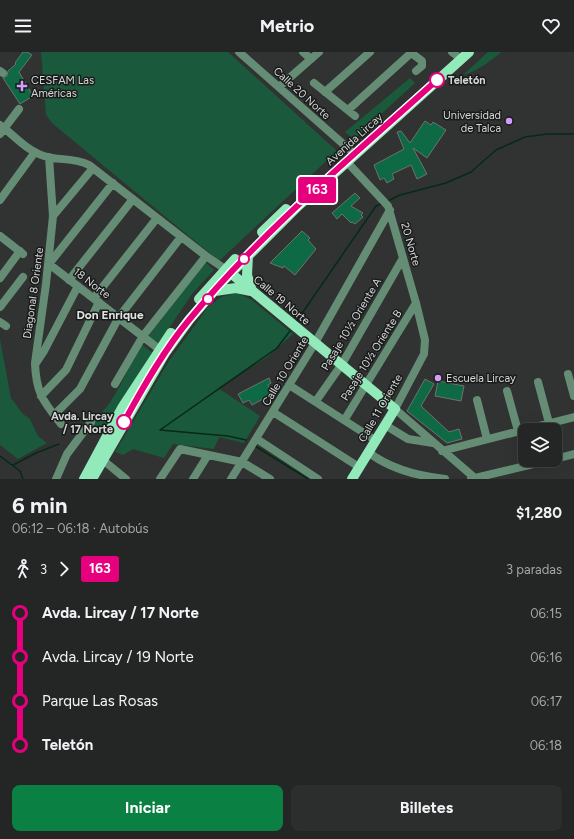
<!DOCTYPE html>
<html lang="es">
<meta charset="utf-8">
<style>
:root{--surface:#242625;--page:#2c2e2d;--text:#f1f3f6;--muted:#a3a5a7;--line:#414342;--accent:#0b8043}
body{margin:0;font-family:Figtree,sans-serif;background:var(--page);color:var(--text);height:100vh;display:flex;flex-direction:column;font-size:15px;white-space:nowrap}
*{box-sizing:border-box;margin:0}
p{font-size:13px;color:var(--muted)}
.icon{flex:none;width:22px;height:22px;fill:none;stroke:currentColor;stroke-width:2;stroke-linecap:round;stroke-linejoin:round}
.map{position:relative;height:427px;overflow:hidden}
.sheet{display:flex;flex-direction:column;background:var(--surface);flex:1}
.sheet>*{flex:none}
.badge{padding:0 8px;border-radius:3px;font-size:14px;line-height:26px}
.tools{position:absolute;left:518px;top:371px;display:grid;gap:8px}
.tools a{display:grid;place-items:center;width:44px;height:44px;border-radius:8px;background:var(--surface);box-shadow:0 4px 16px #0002,0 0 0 1px var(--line);font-size:20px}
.map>.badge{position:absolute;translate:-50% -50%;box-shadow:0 0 0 2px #fff}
.legs{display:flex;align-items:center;gap:6px;height:44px;padding:0 12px;font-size:13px}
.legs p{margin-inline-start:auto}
.headline{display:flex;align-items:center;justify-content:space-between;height:68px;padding:0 12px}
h1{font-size:22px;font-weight:700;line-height:30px}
.action{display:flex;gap:8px;margin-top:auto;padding:8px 12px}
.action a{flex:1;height:46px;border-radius:8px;background:var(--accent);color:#fff;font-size:16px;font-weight:700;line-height:46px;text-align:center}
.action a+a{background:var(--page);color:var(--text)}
ul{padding:0 12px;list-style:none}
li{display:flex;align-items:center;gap:14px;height:44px;font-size:15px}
li i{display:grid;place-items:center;width:6px;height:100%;margin:0 5px;background:currentColor}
li i::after{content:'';width:10px;height:10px;margin:-5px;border:3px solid;border-radius:50%;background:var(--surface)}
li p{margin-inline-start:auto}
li:first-child i{background:linear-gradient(#0000 50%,currentColor 0)}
li:last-child i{background:linear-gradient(currentColor 50%,#0000 0)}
header{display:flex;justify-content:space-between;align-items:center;height:52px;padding:0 12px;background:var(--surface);font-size:18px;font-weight:700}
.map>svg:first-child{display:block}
.green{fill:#1a593c}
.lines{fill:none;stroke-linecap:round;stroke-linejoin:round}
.stream{stroke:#062a19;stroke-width:1.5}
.building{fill:#0d6a44;stroke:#6e7270}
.minor{stroke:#658d76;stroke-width:8}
.major{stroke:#92e9b9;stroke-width:10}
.line-1-casing{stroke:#fff;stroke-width:9}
.line-1{stroke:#e6007e;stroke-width:6}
.stop-1-dot{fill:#fff;stroke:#e6007e;stroke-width:2}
.poi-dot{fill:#d29cfd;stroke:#191a1a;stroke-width:1.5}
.labels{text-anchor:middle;stroke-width:3;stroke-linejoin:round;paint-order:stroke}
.poi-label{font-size:11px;fill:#d6d8d7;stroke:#191a1a;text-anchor:start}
.stop-label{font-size:11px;font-weight:bold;fill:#d6d8d7;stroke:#191a1a;text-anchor:start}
.street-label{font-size:11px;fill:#d6d8d7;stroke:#191a1a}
.neighbourhood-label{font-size:12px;font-weight:bold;fill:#e1e5e2;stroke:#191a1a}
</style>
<header><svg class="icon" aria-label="menu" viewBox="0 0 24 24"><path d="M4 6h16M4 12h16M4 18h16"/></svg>Metrio<svg class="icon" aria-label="heart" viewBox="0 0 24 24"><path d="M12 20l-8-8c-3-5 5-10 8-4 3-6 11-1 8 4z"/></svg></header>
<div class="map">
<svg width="574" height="427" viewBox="0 0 574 427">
<rect width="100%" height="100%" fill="#303331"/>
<path class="green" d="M41,0H228L337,99L219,209L53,72L46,63Z
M488,0H501C490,10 477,19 463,23Z
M410,26L415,31L354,87L345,80Z
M205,210L214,218L192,242L159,291L148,285Z
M237,241L252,248L293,282L267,305L218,336L260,364L244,391L219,385L214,397L173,392L164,406L133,397L123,403L115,400L169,309L208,255L221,245Z
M0,287L11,346L23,362L30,367L38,384L47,391L18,407L0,393Z
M141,292L153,301L104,381L96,377L86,383L84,381L109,352L120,334Z"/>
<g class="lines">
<path class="stream" d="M388,149L400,143L446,131L471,120L496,98L525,85L547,82H574
M296,270L376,154L381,152
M160,378L277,296L290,279
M160,378L228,384L246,388
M255,394L308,427
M0,404L20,419L23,427
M13,413L36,401L59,392"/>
</g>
<path class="building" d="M23,0H27L32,3L19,20L33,44L20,52L3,26L7,24L8,19L16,12L15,11Z
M425,69L431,73L433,70L446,78L427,106L413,96L427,122L417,127L411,113L392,122L394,127L387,131L384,126L380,128L374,113L404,97L397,80L401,79L410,91Z
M355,141L360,146L351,154L363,161L361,163L363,165L355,172L352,170L351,171L342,162L337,167L332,161Z
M302,179L310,186L308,188L316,197L295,223L284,214L283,216L270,211Z
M269,326L271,331L268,333L272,342L252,353L249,348L243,351L238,342Z
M425,327L434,332L421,354L449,380L459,377L462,387L447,391L407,359Z
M438,329L464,334L461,349L435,344Z"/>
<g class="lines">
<path class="minor" d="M239,0L350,98
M303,0L311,7
M410,0L422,9V14L416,19
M452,0L456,3
M0,19L3,21
M314,31L355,64
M279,35L319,0
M325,40L370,0
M348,58L411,1
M0,73C14,83 27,99 44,104C59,109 74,105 89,113L206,204L225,217
M0,82L19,57
M49,105L53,164L46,232L35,311C36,341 43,349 61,372
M347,110L388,154L416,251L425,288L424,302L395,357L476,427
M113,131L49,212L159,297
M0,148L35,100
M53,164L93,116
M0,184L23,202
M0,226L20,199
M69,228L133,147
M94,246L157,166
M0,255L23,225
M0,270L6,274
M36,311L44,299L78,234
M568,322L574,344
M538,330L549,371
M115,332L143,284L206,204
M289,333L375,388
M507,339L518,379
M41,344L66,318L99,250
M477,348L487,387
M316,349L342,312L403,206
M273,360L359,415
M54,363L80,337L119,265L181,185
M345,367L416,251
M385,373L408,387L433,391
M257,387L318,427
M442,399L574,365
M368,400C390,417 417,424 445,427
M98,404L126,427
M555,407L574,402
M56,427L67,402L91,370
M160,427L180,397L242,410L270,427
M193,427L208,403
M231,427L315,291L390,158
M471,427L550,408"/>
<path class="major" d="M262,180L286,157
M248,204L247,223L252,239
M227,218L395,357L352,427
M215,239L236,236L251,239
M199,247L235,207
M84,427L122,356L171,281
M92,427L165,301L189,268L221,231L298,154L469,0"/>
</g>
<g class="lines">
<defs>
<path id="line-1" d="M124,370C143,335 164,298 189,268C262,179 352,105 437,28"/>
</defs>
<use href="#line-1" class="line-1-casing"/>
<use href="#line-1" class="line-1"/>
</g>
<g class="stop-1-dot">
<circle cx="437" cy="28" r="7"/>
<circle cx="244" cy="207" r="5"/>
<circle cx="208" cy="247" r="5"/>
<circle cx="124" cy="370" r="7"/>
</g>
<g class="poi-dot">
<path d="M20 28h4v4h4v4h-4v4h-4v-4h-4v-4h4z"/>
<circle cx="509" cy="69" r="4"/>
<circle cx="438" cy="326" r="4"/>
</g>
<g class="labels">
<g class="poi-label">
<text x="31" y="32">CESFAM Las<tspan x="31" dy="13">Américas</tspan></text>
<text x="501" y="67" text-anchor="end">Universidad<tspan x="501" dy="13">de Talca</tspan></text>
<text x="446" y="330">Escuela Lircay</text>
</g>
<g class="stop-label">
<text x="448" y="32">Teletón</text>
<text x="113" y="368" text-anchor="end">Avda. Lircay<tspan x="113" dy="13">/ 17 Norte</tspan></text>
</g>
<g class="street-label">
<text transform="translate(302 41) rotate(42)" y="4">Calle 20 Norte</text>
<text transform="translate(354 87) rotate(-42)" y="4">Avenida Lircay</text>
<text transform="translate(411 192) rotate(74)" y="4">20 Norte</text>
<text transform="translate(92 231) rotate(37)" y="4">18 Norte</text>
<text transform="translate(33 241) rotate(-82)" y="4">Diagonal 8 Oriente</text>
<text transform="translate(282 248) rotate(40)" y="4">Calle 19 Norte</text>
<text transform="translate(351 272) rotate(-59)" y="4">Pasaje 10½ Oriente A</text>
<text transform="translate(371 303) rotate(-58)" y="4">Pasaje 10½ Oriente B</text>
<text transform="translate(285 319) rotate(-59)" y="4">Calle 10 Oriente</text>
<text transform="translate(380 356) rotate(-60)" y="4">Calle 11 Oriente</text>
</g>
<g class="neighbourhood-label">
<text x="110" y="267">Don Enrique</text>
</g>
</g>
</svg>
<div class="tools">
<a><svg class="icon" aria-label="layers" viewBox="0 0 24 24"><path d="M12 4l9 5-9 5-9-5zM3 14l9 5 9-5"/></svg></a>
</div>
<b class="badge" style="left:317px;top:138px;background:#e6007e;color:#fff">163</b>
</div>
<section class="sheet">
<div class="headline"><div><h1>6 min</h1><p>06:12 – 06:18 · Autobús</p></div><b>$1,280</b></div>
<div class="legs"><svg class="icon" aria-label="walk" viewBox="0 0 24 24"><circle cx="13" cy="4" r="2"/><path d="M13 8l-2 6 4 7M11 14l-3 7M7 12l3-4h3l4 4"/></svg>3<svg class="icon" aria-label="forward" viewBox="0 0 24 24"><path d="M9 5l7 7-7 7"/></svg><b class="badge" style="background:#e6007e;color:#fff">163</b><p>3 paradas</p></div>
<ul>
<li><i style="color:#e6007e"></i><b>Avda. Lircay / 17 Norte</b><p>06:15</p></li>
<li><i style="color:#e6007e"></i><span>Avda. Lircay / 19 Norte</span><p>06:16</p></li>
<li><i style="color:#e6007e"></i><span>Parque Las Rosas</span><p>06:17</p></li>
<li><i style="color:#e6007e"></i><b>Teletón</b><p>06:18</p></li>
</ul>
<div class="action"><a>Iniciar</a><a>Billetes</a></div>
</section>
